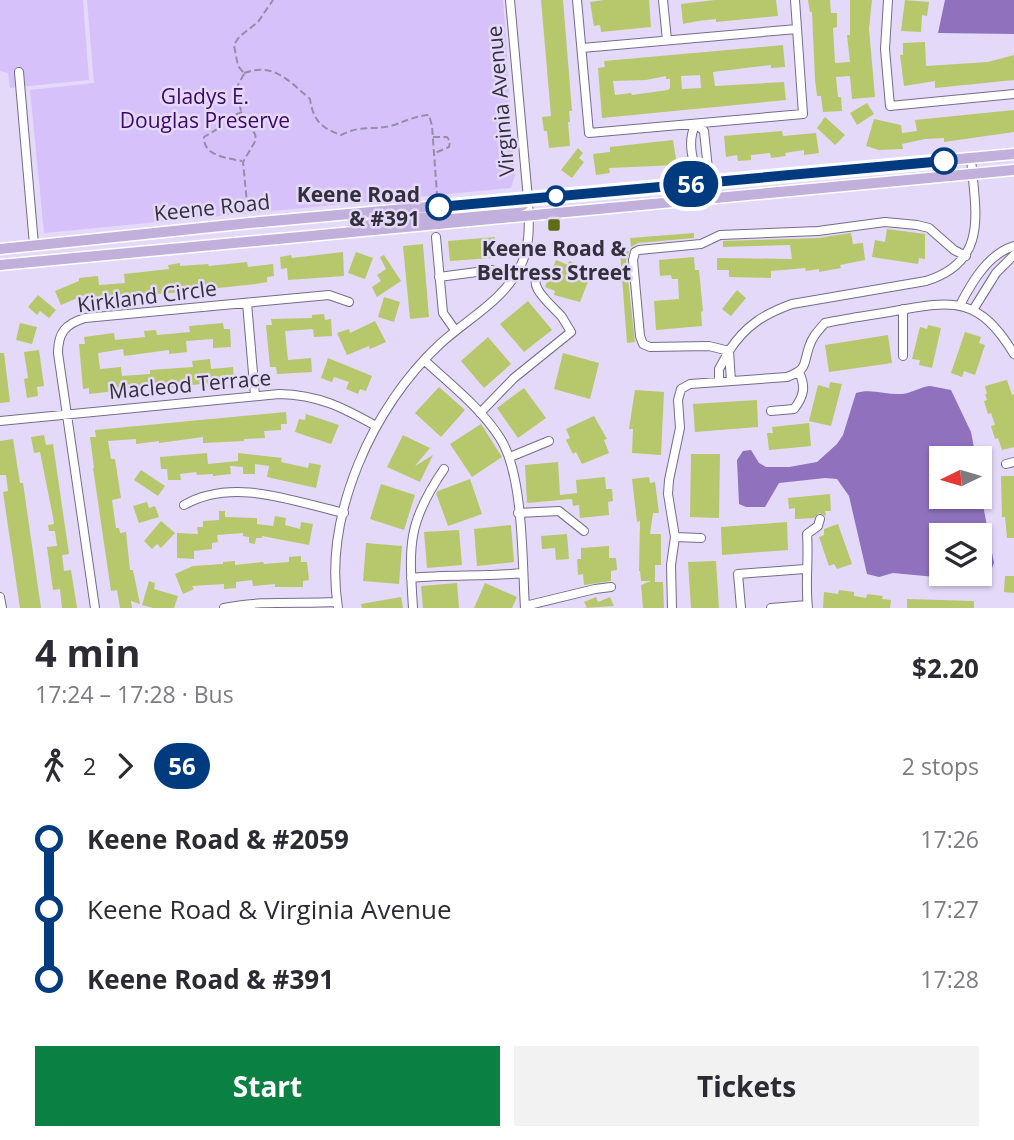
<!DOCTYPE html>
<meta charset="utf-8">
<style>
:root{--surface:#fff;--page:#f2f2f3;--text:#2b2b33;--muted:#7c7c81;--accent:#0b8043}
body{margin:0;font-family:"Open Sans",sans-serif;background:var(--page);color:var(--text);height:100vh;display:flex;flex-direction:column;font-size:26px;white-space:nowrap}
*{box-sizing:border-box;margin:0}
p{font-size:23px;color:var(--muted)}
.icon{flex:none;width:38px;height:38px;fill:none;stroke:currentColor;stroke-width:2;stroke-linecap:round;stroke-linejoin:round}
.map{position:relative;height:608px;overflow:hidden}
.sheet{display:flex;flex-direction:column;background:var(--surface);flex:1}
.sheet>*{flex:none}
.badge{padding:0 14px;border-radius:23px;font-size:24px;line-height:46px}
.needle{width:46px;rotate:265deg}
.tools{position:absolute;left:929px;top:446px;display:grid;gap:14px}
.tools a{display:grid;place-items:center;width:63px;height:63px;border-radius:0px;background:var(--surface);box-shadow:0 2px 5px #0004;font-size:35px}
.map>.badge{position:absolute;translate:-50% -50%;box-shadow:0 0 0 4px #fff}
.legs{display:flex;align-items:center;gap:10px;height:77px;padding:0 35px;font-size:23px}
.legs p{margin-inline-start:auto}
.overview{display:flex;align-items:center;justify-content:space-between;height:119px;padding:0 35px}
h1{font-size:38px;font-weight:700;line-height:52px}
.primary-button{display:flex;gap:14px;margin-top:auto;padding:14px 35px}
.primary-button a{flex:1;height:80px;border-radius:0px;background:var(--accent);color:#fff;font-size:28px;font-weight:700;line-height:80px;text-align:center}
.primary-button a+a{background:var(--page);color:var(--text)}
ul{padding:0 35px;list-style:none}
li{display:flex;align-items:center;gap:24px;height:70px;font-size:26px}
li i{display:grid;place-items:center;width:10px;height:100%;margin:0 9px;background:currentColor}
li i::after{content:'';width:18px;height:18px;margin:-9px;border:5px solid;border-radius:50%;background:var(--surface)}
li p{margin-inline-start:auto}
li:first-child i{background:linear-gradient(#0000 50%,currentColor 0)}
li:last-child i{background:linear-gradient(currentColor 50%,#0000 0)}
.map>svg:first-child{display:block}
.green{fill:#d7c1fb}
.water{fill:#8f71bd;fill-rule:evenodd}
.building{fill:#b7c76c;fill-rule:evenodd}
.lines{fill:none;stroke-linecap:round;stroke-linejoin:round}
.minor-casing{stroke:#766c88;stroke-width:10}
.major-casing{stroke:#fff;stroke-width:13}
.path{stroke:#968ea5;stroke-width:2;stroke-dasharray:7 3.5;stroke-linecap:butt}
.minor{stroke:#fff;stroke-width:8}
.major{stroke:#c1b0db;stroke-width:10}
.line-1-casing{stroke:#fff;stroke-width:16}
.line-1{stroke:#003b80;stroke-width:10}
.stop-1-dot{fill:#fff;stroke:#003b80;stroke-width:3.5}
.poi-dot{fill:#616d15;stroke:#e4d9f9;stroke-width:2.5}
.labels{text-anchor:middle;stroke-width:5;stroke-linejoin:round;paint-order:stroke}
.park-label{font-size:21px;fill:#3c0768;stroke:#e4d9f9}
.street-label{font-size:21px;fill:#332f3b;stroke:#e4d9f9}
.stop-label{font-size:21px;font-weight:bold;fill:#332f3b;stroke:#e4d9f9;text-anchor:end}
.poi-label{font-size:21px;font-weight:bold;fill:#332f3b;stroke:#e4d9f9}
</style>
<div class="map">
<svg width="1014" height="608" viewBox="0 0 1014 608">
<rect width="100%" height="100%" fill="#e4d9f9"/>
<path class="green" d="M0,0H83L89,80L10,88L8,73L0,71Z
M87,0H503C508,58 510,116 515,175L511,188L44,233L30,90L94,83Z"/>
<path class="water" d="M945,0H1014V34L938,33Z
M930,386L951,390L971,432L976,458H942V497H980V489L994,563L989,576L978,581L893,573L879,577L867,574L849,496L837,479L825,478L779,483L765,507H746L739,504L737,460L743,451L751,450L759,463L766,467H789L817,462L837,444L843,435L856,393C871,388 886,395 902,394C912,393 920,387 930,386ZM942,536H980V574H942Z"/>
<path class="building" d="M541,0H563L572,111H569L570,122H568L570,146L549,148L547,131H544L542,117L551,116Z
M604,0H649L651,27L601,32L600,25L594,26L590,2Z
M715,0H776L778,16L716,22V19L698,21L683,24L681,4Z
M808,0H830L831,13H837V27L833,28L835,63L850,62L847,35H850V0H872L869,29L875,97L852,99L850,76L836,77L838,97H841L842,111L823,112L821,96H817L815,79L812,12H810Z
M905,0L929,2L927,16L922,15L921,32L901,31Z
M925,42L926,66L988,62L1014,55V80L935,88V81L904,86L900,55H903V43Z
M783,45L785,67L771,68V65L713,72L715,86L784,82L786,100L602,118L598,68L605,67L604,61ZM700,75L701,88L682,89L681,76ZM666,76V79H670V88L668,90L632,95L631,93L615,95L613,81L646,80Z
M867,103L874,114L857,125L850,113Z
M1014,110V132L944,142V138L925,139L902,144L903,149L879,150L866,146L874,119L901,125L902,133L917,131L915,120Z
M825,117L845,135L835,145L817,128Z
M782,131L783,136L816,133L819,153L804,155V150L785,153L786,156L771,158L770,153L751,155V160L738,161L737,155L726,157L724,136Z
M673,140L677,165L609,168L610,173L596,175L593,154L610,152V147Z
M578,148L583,153L579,158L584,162L572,178L561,170Z
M887,229L925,234V259L919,258L918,264L872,257L875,240L885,242Z
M694,233V238L638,243L631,247L630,238Z
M851,233L853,244L863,243L865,260L840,265L841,268L819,272V269L806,271L805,268L771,271V278L729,277V270H717V258L792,259L790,245L723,247V241L818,238Z
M495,237L496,251H490L491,258L450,261L448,241Z
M423,244L429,317L410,319L403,246Z
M620,251H629L626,261L635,342L627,343Z
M343,252L344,276L288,280L287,268L281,269L280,257L291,255L292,258Z
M356,252L373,258L365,279L348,273Z
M384,255L401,281L377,297L372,287L381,281L377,275L386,269L380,257Z
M694,257L695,270H699L703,311L701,312L702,326L656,330L654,301L679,299L678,279H672L671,275L660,276L659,260Z
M556,260L568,265L569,261L585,267L583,271L591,274L580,302L554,295L555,291L545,287Z
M247,262L248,267L273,264L274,276L267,277V282L256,284L171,293L104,298V296L88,298L87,294L61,305L55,291L79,281V278L98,276L99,285L125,283L124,274L169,269L168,265L180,263V266L208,264L209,266Z
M737,290L746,298L731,316L722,309Z
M38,295L56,310L49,318L40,311L37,315L28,307Z
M384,297L400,302L394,322L378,317Z
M528,301L552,330L524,352L500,324Z
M324,314L325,320L331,319L332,336L314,337L313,329L285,331L288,360L311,358L312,372L277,374L276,367H270L266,325H272L271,319L312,318V315Z
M375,321L386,342L370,349L369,346L347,355L337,333L349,329L350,333Z
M20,323L37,327L32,344L16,340Z
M223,323L224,329H230L231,347L213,348V339L186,341L187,352L169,354V350L124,356L123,349L98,353L100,369L121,367L122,376L150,374V370L193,367L192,361L210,359L211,369L233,367L234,380L152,390L151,387L89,394V388L83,389L79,344H85L84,337L114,333L115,340L145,337L144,331L156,330L157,335L190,332L189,326Z
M928,325L941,328L932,368L919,365L920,360L912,359L920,327L927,329Z
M965,332L981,337L979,343L985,345L975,375L964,371L962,377L951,373Z
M888,335L892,363L829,372L825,345Z
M488,337L511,364L484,388L461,361Z
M39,350L44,386L37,387L38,396L27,398L24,379L28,378L24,352Z
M0,353H4L10,402L0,403Z
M563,353L599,363L590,399L554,389Z
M328,358L372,376L366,391L360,389L358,394L346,389L349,382L334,377L332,382L321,378Z
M1007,380L1012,395L1014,394V447L1002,450L998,438L995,439L991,426L995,425L991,413L988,414L984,401L987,400L985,394H987L985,386Z
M830,382L842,384L831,426L809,421L818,385L829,388Z
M439,387L465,410L441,437L415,413Z
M524,388L546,418L518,438L497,408Z
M635,390L664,392L661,455L632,453L633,429H629Z
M757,400L758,427L695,432L693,404Z
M286,412L287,424H281V430L264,431L265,438L244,439V441L203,443V437L159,443V441L136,444V439L108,441L111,459H115L121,498L112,500L116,528H119L120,533L126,532L130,570H133L140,604L131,601L132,608H120L117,590L111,591L93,468H94L90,437H96L95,430Z
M306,414L339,425L331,444L295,432L299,419L305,420Z
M594,416L607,439L604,440L609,453L582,464L576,452L573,454L566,440L570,438L566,429Z
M809,423L811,446L769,450L767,433H773L772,427Z
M481,424L502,457L472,477L450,444Z
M44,435L46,445L53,444L69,554L62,555L64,571L71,570L77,608H62L60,589L53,590L47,547L57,546L55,531H49L48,525L54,524L53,517L40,452L34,453L31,437Z
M403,435L430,448L415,466L433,455L420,482L387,467Z
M13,439L20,483H23L41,608H20L3,492L8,491L6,475H0V441Z
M207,453L208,464L238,461V453L282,458L281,462L308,468L309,463L321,465L316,488L267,477L269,466L255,464V474H243V467L230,466L231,474L213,476V474L197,475L196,472L180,474L181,480H168L167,469H161L160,457Z
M691,454H720L719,518L690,517Z
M558,462L560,495L577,493L576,480L605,477L606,489H612L613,501L608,502L609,515L580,518L579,505L573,506L572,499L527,503L525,465Z
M141,470L165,486L158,496L134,480Z
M1001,476H1014V538H1007L1005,517H1002Z
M649,477L650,483L655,482L659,513H653L650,534H661V565H655V582H663L664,608H643L641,585L651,581H641L640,571H639L640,521L637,522L632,479Z
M470,479L482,514L448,526L436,493L438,491Z
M381,484L415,495L404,530L370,519Z
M830,494L831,511H825L826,516L819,513L814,518L795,519V508L789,509L788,498Z
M147,502L149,508L155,506L159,517L139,523L133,506Z
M219,511H225V517L257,518V524L273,526L275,516L286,518L285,525L300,529L301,522L313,524L309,545L262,536V538H256L255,544L249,543V537L243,536V533L217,535L218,542L212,543V549L194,551V559L177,558V533L198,534L197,527H203V521L219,520Z
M161,521L175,533L161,548L157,544L152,549L144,541Z
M787,522L788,550L722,555L721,527Z
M838,524L852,564L837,569L834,564L829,566L819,537L824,535V529Z
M511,525L514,562L477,566L474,529Z
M459,530L462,565L427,568L424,532Z
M567,534L569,559L556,560L555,548L542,549L541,536Z
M366,543L402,546L399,584L363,581Z
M609,546V558H616L617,570L611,571V581L584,585L583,574L578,575L577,559H581V548Z
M301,556V562H307L309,580L303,581V587H275V584L253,586L252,580L236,582V588L224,589V584L192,586L194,589L183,594L175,574L193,566L223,564V562L235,561V565L263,562L264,564L289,562V557Z
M716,561L719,608H691L688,562Z
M1005,576H1014V593L1004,592Z
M149,581L155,583L154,589L178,596L174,608H153L142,605Z
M457,583L459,608H423L421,586Z
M485,583L517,597L512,608H474Z
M839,590L854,592V596L866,598L867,594L883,596L882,599L891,600L890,608H823L824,592L838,594Z
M401,597L403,608H362L361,604Z
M596,597L598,602L610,597L614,606L584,608L587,607L584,602Z
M907,599L974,601V608H907Z"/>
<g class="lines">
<defs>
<path id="minor" d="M577,0L589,133L803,114L795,0
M663,0L667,40
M888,0L885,49L890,106L1014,94
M582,48L797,29
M19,72L34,245
M696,124L704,131L708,169L702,183C693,166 686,141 696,124Z
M436,237L443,313L455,330
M966,256L954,250L929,228L917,225L885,222L818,231L720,235L701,244L639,250L635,252L633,260L640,336L643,344L650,347L709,346L729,351C745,326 764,314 792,304L926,281C990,261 975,211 971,158
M439,277L492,270L495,274L514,277
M247,303L255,396
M960,305C972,282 988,254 1014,246
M973,310L996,273L1014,255
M903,356V309
M424,360C450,384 481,408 500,438C524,475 522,562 525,608
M719,382V369L729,351L731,381
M771,411L794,409C804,396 806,387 799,372
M480,413L514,378L571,332C568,327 565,322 562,317C554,307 520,281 544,273
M0,421L279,394C319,395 342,407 376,426
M510,457L549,441
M1006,464L1014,462
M184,505C233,477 292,501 344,513
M518,513L559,511L584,531
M675,537L701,538
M411,578C449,574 485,577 522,573
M0,597L2,608
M525,606L595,589L611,587
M95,608L58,353C58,333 65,324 85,318L329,295L349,302
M224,608C261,600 299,604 337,602
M338,608C323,515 373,406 440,344C467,319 503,301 520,267C531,246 529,222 528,199L510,0
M413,608C409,545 407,523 444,469
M672,608L671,565L675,537L668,494L669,480L680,428L678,400L681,389L690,384L787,377C808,369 803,365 809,347C812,337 818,331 825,323C848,318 872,315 895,311C955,300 979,297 1014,354
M741,608L738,574L805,569
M771,608L807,605
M808,608C805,583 809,559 807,534L818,526L820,519"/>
<path id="major" d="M364,227L377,222L510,210L523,205L528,199
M0,249L250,223L1014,154
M0,265L1014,170"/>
</defs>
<use href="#minor" class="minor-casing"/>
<use href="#major" class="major-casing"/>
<path class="path" d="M243,72L238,66L234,45L239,37L258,22L273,0
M244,73C274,62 289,81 310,99C313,120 321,128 341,135C361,125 371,130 391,126C404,122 414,116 429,115L432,126L437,194
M244,74L238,85L239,102L242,115L255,134L256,140L243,162L248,213
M242,112L222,120L219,128L204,137C203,156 227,158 242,161
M433,137H447L450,141L449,147L435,153"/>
<use href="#minor" class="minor"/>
<use href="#major" class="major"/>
</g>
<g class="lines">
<defs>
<path id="line-1" d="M439,207L944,161"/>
</defs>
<use href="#line-1" class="line-1-casing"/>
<use href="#line-1" class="line-1"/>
</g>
<g class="stop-1-dot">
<circle cx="944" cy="161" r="12"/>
<circle cx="556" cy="196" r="9"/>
<circle cx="439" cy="207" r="12"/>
</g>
<rect class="poi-dot" x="547" y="218" width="14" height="14" rx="3.5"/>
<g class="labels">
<g class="park-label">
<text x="205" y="104">Gladys E.<tspan x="205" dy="24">Douglas Preserve</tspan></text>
</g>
<g class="street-label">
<text transform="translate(501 101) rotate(-95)" y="7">Virginia Avenue</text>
<text transform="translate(212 208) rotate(-6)" y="7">Keene Road</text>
<text transform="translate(147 297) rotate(-7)" y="7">Kirkland Circle</text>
<text transform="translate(190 385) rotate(-5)" y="7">Macleod Terrace</text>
</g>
<g class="stop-label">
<text x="420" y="202">Keene Road<tspan x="420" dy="24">&amp; #391</tspan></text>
</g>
<g class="poi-label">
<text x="554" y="256">Keene Road &amp;<tspan x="554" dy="24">Beltress Street</tspan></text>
</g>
</g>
</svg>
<div class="tools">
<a><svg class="needle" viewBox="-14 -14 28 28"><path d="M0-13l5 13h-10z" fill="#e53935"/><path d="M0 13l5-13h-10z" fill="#7c7c81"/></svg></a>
<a><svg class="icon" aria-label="layers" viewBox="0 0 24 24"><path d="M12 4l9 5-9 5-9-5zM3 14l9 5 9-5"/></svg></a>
</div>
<b class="badge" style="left:691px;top:184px;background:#003b80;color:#fff">56</b>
</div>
<section class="sheet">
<div class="overview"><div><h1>4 min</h1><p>17:24 – 17:28 · Bus</p></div><b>$2.20</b></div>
<div class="legs"><svg class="icon" aria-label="walk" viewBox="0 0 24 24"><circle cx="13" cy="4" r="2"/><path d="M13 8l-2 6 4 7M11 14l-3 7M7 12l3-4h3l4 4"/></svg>2<svg class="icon" aria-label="forward" viewBox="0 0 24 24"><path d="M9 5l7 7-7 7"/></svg><b class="badge" style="background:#003b80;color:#fff">56</b><p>2 stops</p></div>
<ul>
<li><i style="color:#003b80"></i><b>Keene Road &amp; #2059</b><p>17:26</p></li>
<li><i style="color:#003b80"></i><span>Keene Road &amp; Virginia Avenue</span><p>17:27</p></li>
<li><i style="color:#003b80"></i><b>Keene Road &amp; #391</b><p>17:28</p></li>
</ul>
<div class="primary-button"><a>Start</a><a>Tickets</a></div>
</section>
